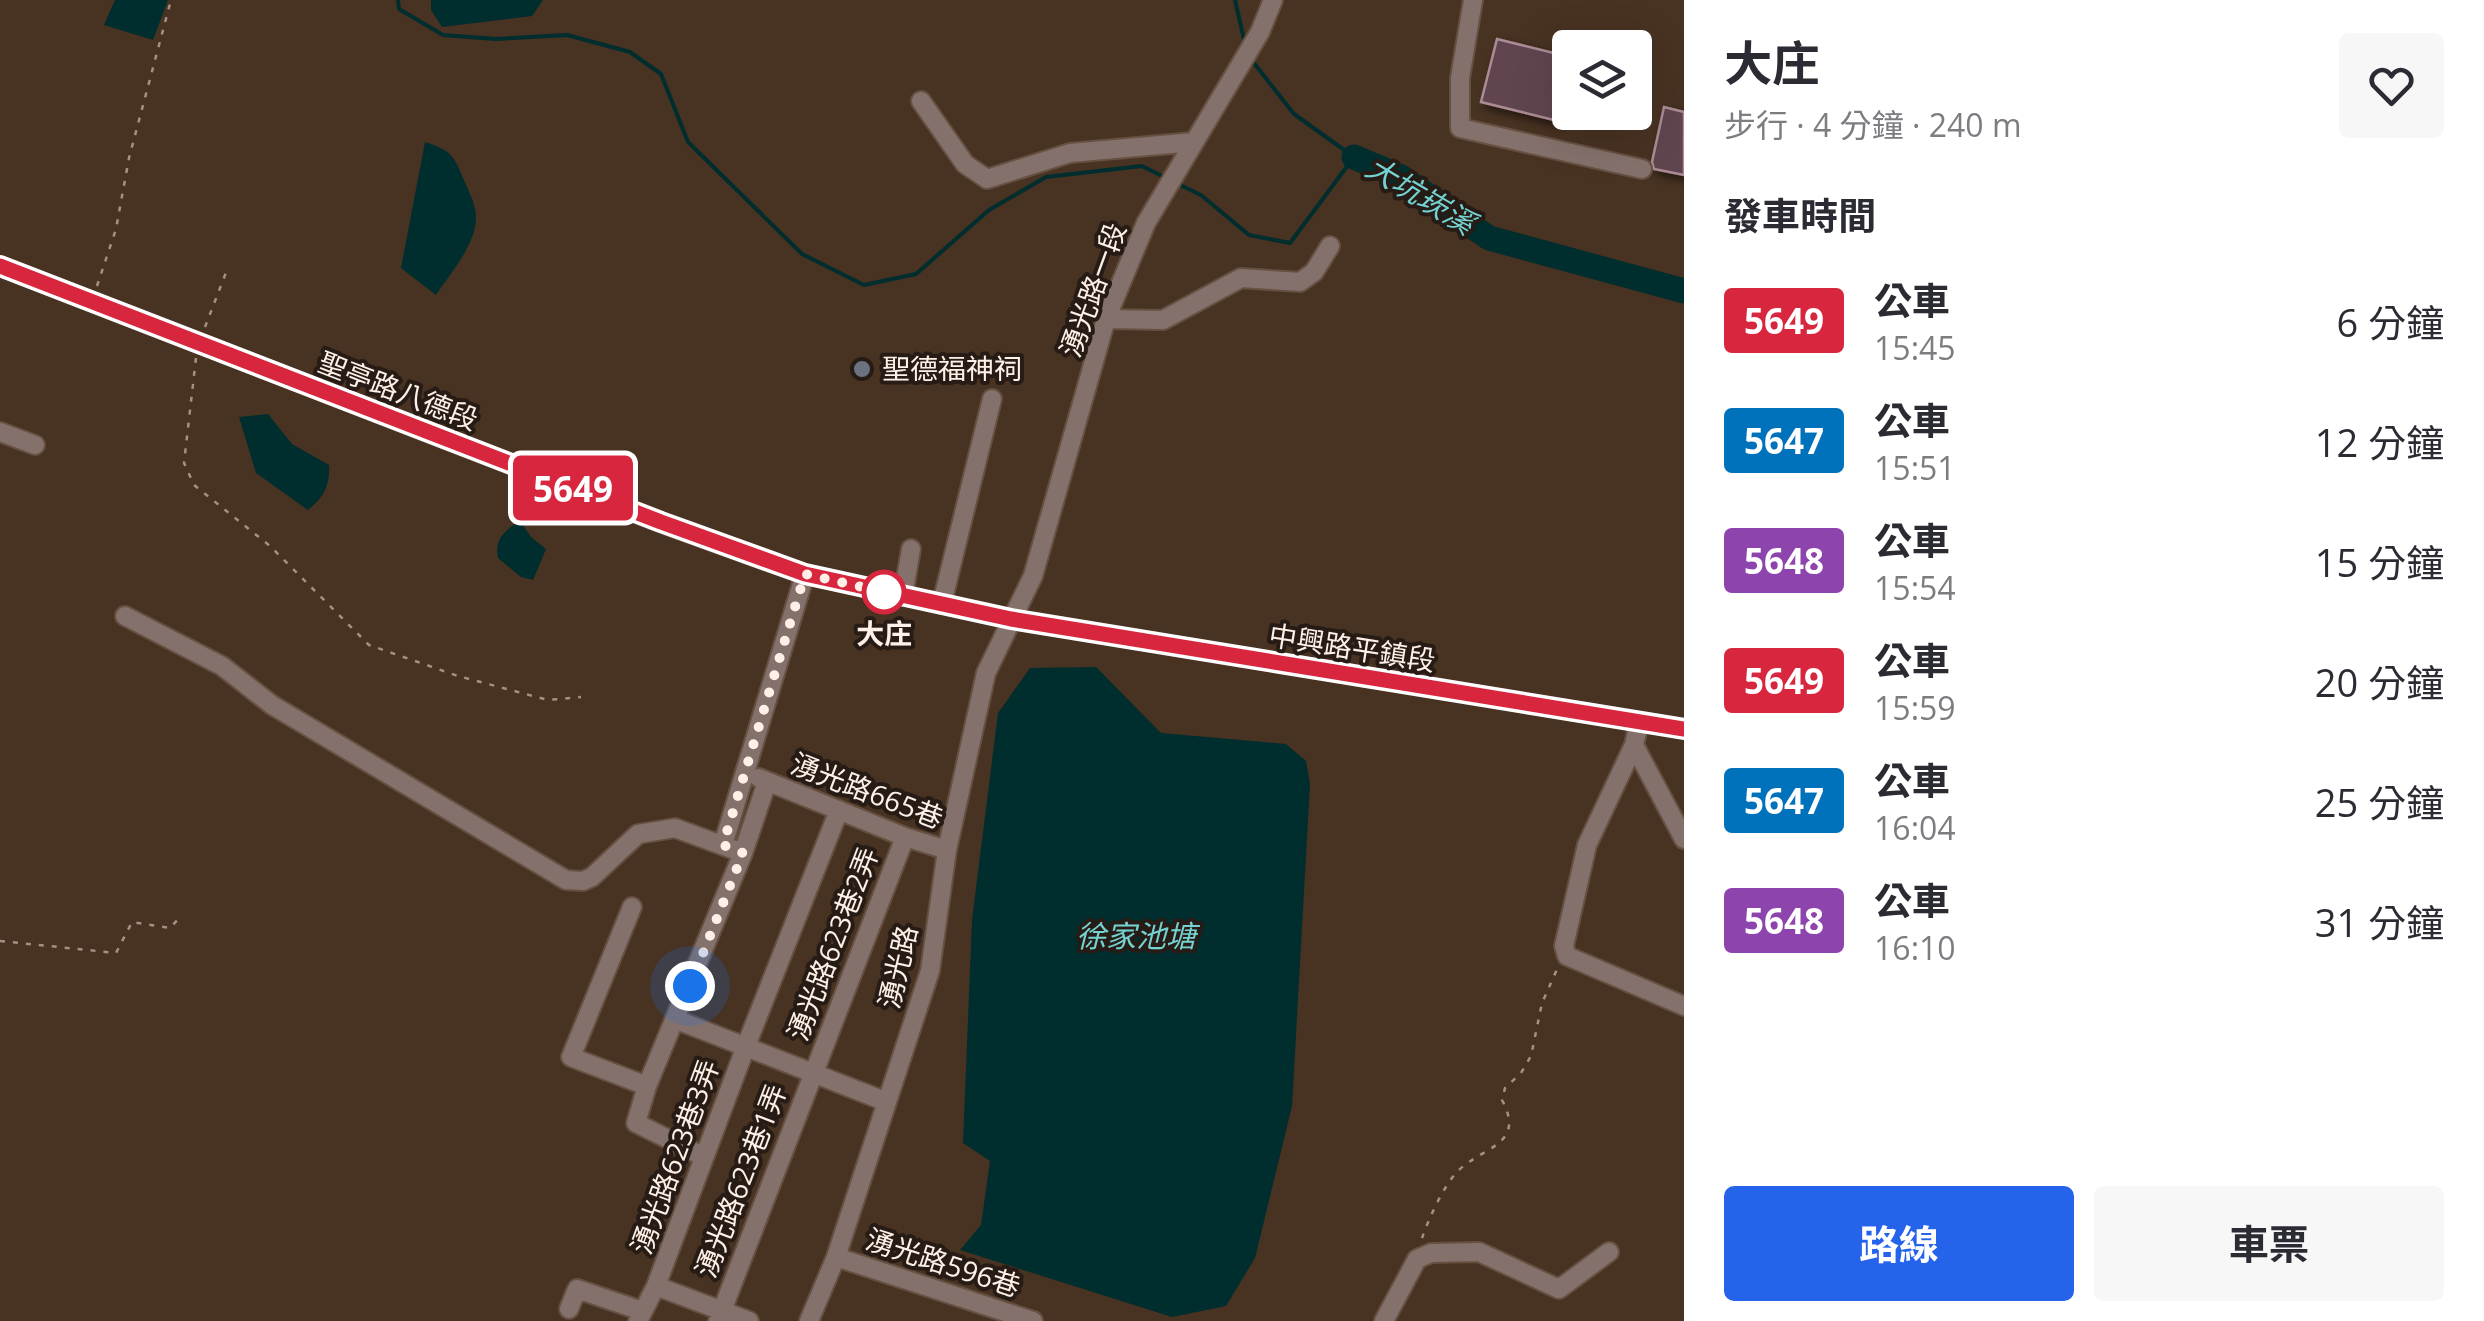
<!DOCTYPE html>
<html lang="zh-TW">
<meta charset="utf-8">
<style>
:root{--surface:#fff;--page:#f7f7f7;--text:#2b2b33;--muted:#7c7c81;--accent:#2563eb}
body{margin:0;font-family:"Open Sans","Noto Sans TC",sans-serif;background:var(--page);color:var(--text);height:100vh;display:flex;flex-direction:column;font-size:38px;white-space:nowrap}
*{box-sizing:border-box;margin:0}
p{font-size:32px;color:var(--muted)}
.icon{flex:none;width:55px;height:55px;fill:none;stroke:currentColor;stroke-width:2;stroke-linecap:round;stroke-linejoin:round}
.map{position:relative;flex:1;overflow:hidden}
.panel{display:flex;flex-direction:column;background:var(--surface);width:800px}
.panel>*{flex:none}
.badge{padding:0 20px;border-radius:8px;font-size:35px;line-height:65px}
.tools{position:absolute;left:1552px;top:30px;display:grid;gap:20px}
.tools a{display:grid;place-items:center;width:100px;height:100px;border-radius:10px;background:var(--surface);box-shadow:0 10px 40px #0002;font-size:50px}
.you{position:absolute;width:50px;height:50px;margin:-25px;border:8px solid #fff;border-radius:50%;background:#1a73e8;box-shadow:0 0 0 15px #1a73e833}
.map>.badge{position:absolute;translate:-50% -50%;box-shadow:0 0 0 5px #fff}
h2{padding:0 40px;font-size:38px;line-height:90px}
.round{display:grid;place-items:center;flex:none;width:105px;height:105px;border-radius:10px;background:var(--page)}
.head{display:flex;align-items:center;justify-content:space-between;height:170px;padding:0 40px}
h1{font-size:48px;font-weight:700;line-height:75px}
.action{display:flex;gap:20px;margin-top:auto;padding:20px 40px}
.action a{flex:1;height:115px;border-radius:10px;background:var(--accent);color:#fff;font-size:40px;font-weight:700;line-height:115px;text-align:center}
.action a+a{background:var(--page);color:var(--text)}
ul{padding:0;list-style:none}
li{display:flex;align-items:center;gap:30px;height:120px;padding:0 40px}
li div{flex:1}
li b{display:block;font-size:38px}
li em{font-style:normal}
li .badge{min-width:110px;font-weight:700;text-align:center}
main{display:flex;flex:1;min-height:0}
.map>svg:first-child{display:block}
.water{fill:#002d2d}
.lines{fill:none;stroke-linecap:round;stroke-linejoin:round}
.stream{stroke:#002d2d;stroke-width:4}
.river{stroke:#002d2d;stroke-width:25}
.building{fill:#61454f;stroke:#aa8b96;stroke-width:2.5;filter:url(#shadow)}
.minor-casing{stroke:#655041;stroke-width:22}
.path{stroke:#a39184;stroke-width:2.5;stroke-dasharray:5 8;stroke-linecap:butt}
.minor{stroke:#85716b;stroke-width:18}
.line-casing{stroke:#fff;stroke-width:22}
.line{stroke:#d7263d;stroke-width:15}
.walk{stroke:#fef0e6;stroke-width:10;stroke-dasharray:0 18}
.worship-dot{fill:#6b7280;stroke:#261c15;stroke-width:4}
.stop-dot{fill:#fff;stroke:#d7263d;stroke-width:5}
.labels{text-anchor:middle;stroke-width:8;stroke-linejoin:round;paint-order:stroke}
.street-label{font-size:28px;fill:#fef0e6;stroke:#261c15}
.poi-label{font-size:28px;fill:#fef0e6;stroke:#261c15;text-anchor:start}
.stop-label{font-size:28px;font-weight:bold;fill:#fef0e6;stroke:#261c15}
.water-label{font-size:30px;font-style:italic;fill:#74d2d2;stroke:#261c15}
</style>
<main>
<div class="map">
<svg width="1684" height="1321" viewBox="0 0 1684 1321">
<defs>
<filter id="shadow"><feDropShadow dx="4.5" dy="4.5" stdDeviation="5" flood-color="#0009"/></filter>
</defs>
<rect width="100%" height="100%" fill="#483222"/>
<path class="water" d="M115,0H168L153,40L104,25Z
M431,0H543L532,16L442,27L431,10Z
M425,142C449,150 454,154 463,178C467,188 473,198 475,209C482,238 451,272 436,295L401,268Z
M268,414L292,444L329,465C330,486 324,497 308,510L256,473L239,417Z
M520,521L531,537L546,549L533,580L521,577L498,558C494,539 505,530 520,521Z
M1096,667L1161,733L1286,744L1306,761L1310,784L1292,1106L1255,1258L1226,1306L1172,1317L960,1250L981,1225L990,1161L963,1143L972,920L998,713L1030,668Z"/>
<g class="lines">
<path class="stream" d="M398,0L399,9L443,35L496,39L567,35L630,52L661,74L688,142L802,254L864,285L916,274L989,210L1046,177L1142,166L1168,179
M1235,0L1245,44
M1176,183L1201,195L1249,235L1290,243L1354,157L1294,114L1250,58"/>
<path class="river" d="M1354,157L1401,177L1489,238L1684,291"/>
</g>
<path class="building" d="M1497,39L1570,57V73L1558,121L1481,102Z
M1664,107L1684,112V175L1654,169L1652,162Z"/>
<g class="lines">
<defs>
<path id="minor" d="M1473,0L1460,78V128L1642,169
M921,101L965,164L987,179L1070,153L1194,142
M0,266L678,529L805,574L1011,619L1684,729
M1106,319L1163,320L1241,278L1300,282L1314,272L1330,246
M0,432L35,445
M903,596L911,549
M942,603L992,399
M125,616L222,666L272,705L566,880L583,881L592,877L638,834L675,828L743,853
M1639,723L1634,745L1587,845L1564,946L1567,956L1684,1006
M1634,745L1684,839
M759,778L905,837L947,850
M723,845L805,574
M632,907L571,1057L647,1086
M677,1020L887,1102
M704,1157L636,1123L647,1086L743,853L767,782
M836,1257L1033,1321
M656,1286L749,1321
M569,1309L577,1289L642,1311
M638,1321L656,1286L746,1046L839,810
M718,1321L905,837
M809,1321L836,1257L930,971L947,850L986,673L1033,576L1106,319L1146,223L1260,32L1273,0
M1384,1321L1417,1259L1431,1253L1479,1252L1559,1289L1609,1252"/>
</defs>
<use href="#minor" class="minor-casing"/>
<path class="path" d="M97,286L116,229L129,158L171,0
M205,327L227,270
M196,358L184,463L194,485L270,546L369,645L458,676L548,700L581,697
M0,941L116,953L132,922L170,928L182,915
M1422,1238C1429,1218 1442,1190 1455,1174C1480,1146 1527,1147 1502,1100L1505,1088L1521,1073L1531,1056L1542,1003L1558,967"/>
<use href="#minor" class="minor"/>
</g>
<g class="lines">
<defs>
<path id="line" d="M0,266L661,522L805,574L1011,619L1684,729"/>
</defs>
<use href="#line" class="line-casing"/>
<use href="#line" class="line"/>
<path class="walk" d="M690,986L743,853L723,845L805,574L884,592"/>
</g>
<circle class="worship-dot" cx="862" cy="369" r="10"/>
<circle class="stop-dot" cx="884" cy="592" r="20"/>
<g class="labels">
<g class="street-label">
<text transform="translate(1093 290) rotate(-70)" y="10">湧光路一段</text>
<text transform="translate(398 391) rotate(21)" y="10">聖亭路八德段</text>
<text transform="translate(1352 648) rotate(9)" y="10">中興路平鎮段</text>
<text transform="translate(867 791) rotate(21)" y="10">湧光路665巷</text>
<text transform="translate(833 944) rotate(-69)" y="10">湧光路623巷2弄</text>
<text transform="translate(898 967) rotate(-77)" y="10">湧光路</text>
<text transform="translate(675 1157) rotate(-70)" y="10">湧光路623巷3弄</text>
<text transform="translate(741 1181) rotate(-69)" y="10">湧光路623巷1弄</text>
<text transform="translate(943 1263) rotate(18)" y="10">湧光路596巷</text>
</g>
<g class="poi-label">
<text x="882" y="379">聖德福神祠</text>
</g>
<g class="stop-label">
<text x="884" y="644">大庄</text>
</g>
<g class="water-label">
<text transform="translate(1420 196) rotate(31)" y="10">大坑崁溪</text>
<text x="1136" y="947">徐家池塘</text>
</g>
</g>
</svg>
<div class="tools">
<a><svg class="icon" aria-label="layers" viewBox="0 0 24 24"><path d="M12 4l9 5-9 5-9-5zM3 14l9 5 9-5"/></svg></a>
</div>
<div class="you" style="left:690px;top:986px"></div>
<b class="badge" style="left:573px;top:488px;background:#d7263d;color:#fff">5649</b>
</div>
<section class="panel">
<div class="head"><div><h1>大庄</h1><p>步行 · 4 分鐘 · 240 m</p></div><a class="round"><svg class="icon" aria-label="heart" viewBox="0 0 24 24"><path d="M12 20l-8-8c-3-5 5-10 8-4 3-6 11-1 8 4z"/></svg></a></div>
<h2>發車時間</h2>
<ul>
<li><span class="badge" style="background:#d7263d;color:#fff">5649</span><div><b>公車</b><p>15:45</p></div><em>6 分鐘</em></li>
<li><span class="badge" style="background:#0072bc;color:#fff">5647</span><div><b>公車</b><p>15:51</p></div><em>12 分鐘</em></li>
<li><span class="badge" style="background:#8e44ad;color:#fff">5648</span><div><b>公車</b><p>15:54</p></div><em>15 分鐘</em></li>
<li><span class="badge" style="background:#d7263d;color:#fff">5649</span><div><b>公車</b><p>15:59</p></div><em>20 分鐘</em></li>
<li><span class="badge" style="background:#0072bc;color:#fff">5647</span><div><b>公車</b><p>16:04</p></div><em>25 分鐘</em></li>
<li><span class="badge" style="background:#8e44ad;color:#fff">5648</span><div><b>公車</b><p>16:10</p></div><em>31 分鐘</em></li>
</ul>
<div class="action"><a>路線</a><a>車票</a></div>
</section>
</main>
